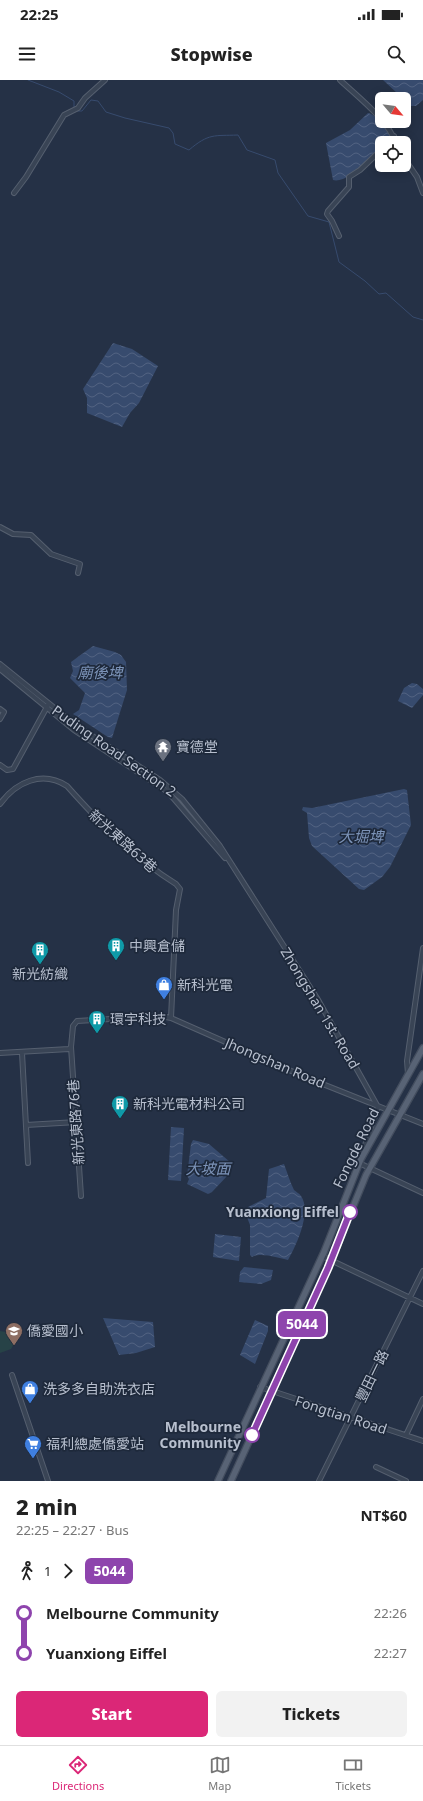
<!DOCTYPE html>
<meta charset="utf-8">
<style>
:root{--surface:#fff;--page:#f2f2f2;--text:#222;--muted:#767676;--line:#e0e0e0;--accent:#db2777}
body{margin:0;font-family:"Noto Sans","Noto Sans TC",sans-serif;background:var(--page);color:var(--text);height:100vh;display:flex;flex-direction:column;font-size:15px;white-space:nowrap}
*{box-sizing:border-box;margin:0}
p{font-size:13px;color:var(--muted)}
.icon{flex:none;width:22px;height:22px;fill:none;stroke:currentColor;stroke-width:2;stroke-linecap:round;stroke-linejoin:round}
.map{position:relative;height:1401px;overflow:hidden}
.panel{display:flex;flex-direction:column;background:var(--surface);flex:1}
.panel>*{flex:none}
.badge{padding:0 8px;border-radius:6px;font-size:14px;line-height:26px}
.needle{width:26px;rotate:119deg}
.tools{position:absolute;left:375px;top:12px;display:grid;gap:8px}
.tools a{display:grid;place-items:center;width:36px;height:36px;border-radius:6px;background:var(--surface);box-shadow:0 2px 10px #0003;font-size:20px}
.map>.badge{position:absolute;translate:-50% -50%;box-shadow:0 0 0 2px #fff}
.legs{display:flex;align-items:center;gap:6px;height:44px;padding:0 16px;font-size:13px}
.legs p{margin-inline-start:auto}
.head{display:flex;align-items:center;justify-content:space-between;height:68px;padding:0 16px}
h1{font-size:22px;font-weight:800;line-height:30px}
.button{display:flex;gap:8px;margin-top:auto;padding:8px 16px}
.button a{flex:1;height:46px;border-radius:6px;background:var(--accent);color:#fff;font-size:16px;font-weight:800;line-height:46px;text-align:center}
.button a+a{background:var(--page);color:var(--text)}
ul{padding:0 16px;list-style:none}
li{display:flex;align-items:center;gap:14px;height:40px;font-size:15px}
li i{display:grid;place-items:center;width:6px;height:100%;margin:0 5px;background:currentColor}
li i::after{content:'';width:10px;height:10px;margin:-5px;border:3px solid;border-radius:50%;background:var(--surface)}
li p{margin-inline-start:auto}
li:first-child i{background:linear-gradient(#0000 50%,currentColor 0)}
li:last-child i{background:linear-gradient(currentColor 50%,#0000 0)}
.status{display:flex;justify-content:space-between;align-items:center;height:28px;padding:0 20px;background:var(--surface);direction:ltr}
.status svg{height:11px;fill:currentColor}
header{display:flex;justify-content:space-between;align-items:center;height:52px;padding:0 16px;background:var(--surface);font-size:18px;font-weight:800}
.tab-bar{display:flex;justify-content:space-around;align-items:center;height:56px;border-top:1px solid var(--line);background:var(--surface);font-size:11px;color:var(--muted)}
.tab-bar a{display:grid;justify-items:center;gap:2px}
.tab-bar .current{color:var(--accent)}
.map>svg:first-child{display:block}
.green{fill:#274247}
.water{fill:url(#water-waves)}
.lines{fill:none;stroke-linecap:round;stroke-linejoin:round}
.stream{stroke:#374b6e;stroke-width:1}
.minor-casing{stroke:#555f6f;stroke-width:6}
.major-casing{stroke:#434d5e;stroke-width:8}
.minor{stroke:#394455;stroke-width:4}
.major{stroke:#586375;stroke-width:5.5}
.line-1-casing{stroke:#fff;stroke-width:9}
.line-1{stroke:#8e44ad;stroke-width:6}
.stop-1-dot{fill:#fff;stroke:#8e44ad;stroke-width:2}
.labels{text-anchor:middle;stroke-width:3.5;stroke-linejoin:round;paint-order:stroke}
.poi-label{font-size:14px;fill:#b7bfce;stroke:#1e293b;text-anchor:start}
.street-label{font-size:14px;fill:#b7bfce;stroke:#1e293b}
.stop-label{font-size:14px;font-weight:bold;fill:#b7bfce;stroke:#1e293b;text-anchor:end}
.water-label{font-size:15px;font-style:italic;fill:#7c93b8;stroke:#1e293b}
</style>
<div class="status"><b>22:25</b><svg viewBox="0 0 49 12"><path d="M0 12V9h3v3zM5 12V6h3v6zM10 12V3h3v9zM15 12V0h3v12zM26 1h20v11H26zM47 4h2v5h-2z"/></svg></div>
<header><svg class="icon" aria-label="menu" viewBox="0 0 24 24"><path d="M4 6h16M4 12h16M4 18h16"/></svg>Stopwise<svg class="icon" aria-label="search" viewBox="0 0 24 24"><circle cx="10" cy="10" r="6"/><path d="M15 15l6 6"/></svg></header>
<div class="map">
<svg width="423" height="1401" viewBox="0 0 423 1401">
<defs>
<pattern id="water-waves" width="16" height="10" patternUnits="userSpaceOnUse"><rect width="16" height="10" fill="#374b6e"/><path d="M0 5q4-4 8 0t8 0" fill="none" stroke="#526382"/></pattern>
</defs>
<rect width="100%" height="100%" fill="#253146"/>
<path class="green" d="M0,1251L11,1253L15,1262L11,1269L0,1273Z"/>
<path class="water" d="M383,0H423V20L416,26H411Z
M368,33C375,34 391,50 390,57C383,66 349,105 333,100L326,63L350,50Z
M113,263L132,269L158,286L139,323L130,333L122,347L87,333V318L83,309Z
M93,566L115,572L121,575L126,582L127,610L112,658L108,657L73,634L79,630L85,613L70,598L73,591L71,582Z
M412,603L417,604L423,609V615L412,628L398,621L404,608Z
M404,709L407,710L411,745L390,787L382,797L364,810L359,809L312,766L309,758L307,733L302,730L303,727L312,728Z
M171,1047L184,1048L181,1101L168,1100Z
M193,1060L209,1064L230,1082L232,1087L228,1095L212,1112L208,1114L187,1104L189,1099L187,1096L191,1064Z
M284,1084C287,1092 290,1102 294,1110C296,1112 299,1113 301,1116C312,1132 296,1166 288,1180C278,1178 261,1172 252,1177L250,1175V1145L245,1132L248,1127L266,1118L269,1089Z
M215,1154L241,1157L239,1181L213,1177Z
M244,1187L273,1190L271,1200L261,1204L239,1202L240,1192Z
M103,1238L153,1242L155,1267L136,1273L119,1275Z
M255,1240L268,1246V1251L255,1284L240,1275Z"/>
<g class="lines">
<path class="stream" d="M28,0L59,12L74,21V28
M74,31H82L91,20L98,21L106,32L125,38L169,48L173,53L175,64L189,70C209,53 214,56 238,55L247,70L275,80L278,93L308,136L329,142L339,182L365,201L379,214L386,213L413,237L423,240"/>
<defs>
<path id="minor" d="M340,0C358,17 388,40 396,63
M388,63L394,56
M404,78L417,97L423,113
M14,113L26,97L64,35L78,28L85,18L105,0
M339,156L332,141L327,134L328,131L349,107V97L360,90L382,69
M0,447L13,454L31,455L51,474L80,484L78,493
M0,584L77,646L160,700L182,719L220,766L317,918L378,1027
M0,589L74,650L168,712L225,778
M0,629L4,632L0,639
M0,685L7,690L13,689L48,625
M0,724C16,702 42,690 67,706C100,743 134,778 176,804L180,809L176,830L171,938
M71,967L81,1116
M0,973L69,969L71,967L73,946L77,941L161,936L171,938L305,997L423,1044
M22,973L28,1083
M408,994L407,981L423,868
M26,1045L77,1042
M362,1074L378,1027
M359,1083L423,1113
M322,1176L423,1224
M12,1295L48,1401
M260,1307L423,1361
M406,1355L423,1319
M376,1387L406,1401
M319,1401L423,1191"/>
<path id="major" d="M218,1401L324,1172L361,1079L423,968
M231,1401L328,1188L366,1095L423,994"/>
</defs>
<use href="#minor" class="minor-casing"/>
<use href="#major" class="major-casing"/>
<use href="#minor" class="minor"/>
<use href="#major" class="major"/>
</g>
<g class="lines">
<defs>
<path id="line-1" d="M252,1355L328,1188L350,1132"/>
</defs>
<use href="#line-1" class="line-1-casing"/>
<use href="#line-1" class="line-1"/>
</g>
<defs>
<symbol id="temple-pin" viewBox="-11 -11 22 30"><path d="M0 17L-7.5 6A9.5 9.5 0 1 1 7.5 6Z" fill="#6b7280" stroke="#1e293b"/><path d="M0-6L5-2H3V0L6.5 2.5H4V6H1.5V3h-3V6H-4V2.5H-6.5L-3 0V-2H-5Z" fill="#fff"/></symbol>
<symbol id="building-pin" viewBox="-11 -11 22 30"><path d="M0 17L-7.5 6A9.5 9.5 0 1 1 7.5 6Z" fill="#0f9aa8" stroke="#1e293b"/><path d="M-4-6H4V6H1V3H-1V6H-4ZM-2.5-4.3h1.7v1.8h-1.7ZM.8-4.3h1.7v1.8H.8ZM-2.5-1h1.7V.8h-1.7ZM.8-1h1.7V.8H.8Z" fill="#fff"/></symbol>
<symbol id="shop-pin" viewBox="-11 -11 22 30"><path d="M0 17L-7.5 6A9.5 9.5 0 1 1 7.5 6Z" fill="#3f7fe0" stroke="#1e293b"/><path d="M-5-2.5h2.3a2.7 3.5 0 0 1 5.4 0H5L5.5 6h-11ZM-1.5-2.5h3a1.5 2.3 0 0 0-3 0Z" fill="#fff"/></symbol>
<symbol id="school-pin" viewBox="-11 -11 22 30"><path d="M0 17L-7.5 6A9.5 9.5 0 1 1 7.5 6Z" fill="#8d6e63" stroke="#1e293b"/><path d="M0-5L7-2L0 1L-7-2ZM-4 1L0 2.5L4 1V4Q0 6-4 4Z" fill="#fff"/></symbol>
<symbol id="supermarket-pin" viewBox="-11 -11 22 30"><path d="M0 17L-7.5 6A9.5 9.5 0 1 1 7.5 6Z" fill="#3f7fe0" stroke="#1e293b"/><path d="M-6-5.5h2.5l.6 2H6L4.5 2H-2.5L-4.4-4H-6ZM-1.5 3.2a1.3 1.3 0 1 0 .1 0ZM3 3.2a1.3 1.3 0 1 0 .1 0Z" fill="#fff"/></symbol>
</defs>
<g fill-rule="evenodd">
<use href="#temple-pin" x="153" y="657" width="20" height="27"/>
<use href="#building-pin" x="106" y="856" width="20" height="27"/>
<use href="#building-pin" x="30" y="860" width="20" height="27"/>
<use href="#shop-pin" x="154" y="895" width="20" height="27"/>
<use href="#building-pin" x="87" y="929" width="20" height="27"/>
<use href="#building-pin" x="110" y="1014" width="20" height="27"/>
<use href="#school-pin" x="4" y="1241" width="20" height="27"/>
<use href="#shop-pin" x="20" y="1299" width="20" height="27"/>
<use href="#supermarket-pin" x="23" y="1354" width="20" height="27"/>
</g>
<g class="stop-1-dot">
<circle cx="350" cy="1132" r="7"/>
<circle cx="252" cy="1355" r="7"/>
</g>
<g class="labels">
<g class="poi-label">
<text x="176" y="672">寶德堂</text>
<text x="129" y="871">中興倉儲</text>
<text x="40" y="899" text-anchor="middle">新光紡織</text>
<text x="177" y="910">新科光電</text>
<text x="110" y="944">環宇科技</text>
<text x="133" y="1029">新科光電材料公司</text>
<text x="27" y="1256">僑愛國小</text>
<text x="43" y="1314">洗多多自助洗衣店</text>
<text x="46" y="1369">福利總處僑愛站</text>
</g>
<g class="street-label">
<text transform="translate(114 671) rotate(35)" y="5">Puding Road Section 2</text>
<text transform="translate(123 761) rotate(42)" y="5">新光東路63巷</text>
<text transform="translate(320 928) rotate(59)" y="5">Zhongshan 1st. Road</text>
<text transform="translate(275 983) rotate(23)" y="5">Jhongshan Road</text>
<text transform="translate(76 1042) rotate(-94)" y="5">新光東路76巷</text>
<text transform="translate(356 1068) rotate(-64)" y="5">Fongde Road</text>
<text transform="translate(372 1296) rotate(-64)" y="5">豐田一路</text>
<text transform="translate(341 1335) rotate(18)" y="5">Fongtian Road</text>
</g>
<g class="stop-label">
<text x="339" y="1137">Yuanxiong Eiffel</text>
<text x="241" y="1352">Melbourne<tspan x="241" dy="16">Community</tspan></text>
</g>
<g class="water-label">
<text x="100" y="598">廟後埤</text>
<text x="361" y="762">大堀埤</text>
<text x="208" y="1094">大坡面</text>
</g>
</g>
</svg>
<div class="tools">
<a><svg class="needle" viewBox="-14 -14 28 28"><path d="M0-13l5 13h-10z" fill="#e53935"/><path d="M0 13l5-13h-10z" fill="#767676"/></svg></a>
<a><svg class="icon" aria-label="locate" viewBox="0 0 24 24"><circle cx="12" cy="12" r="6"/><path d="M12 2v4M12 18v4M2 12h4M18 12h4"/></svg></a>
</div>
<b class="badge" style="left:302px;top:1244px;background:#8e44ad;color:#fff">5044</b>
</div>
<section class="panel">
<div class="head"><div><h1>2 min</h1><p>22:25 – 22:27 · Bus</p></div><b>NT$60</b></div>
<div class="legs"><svg class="icon" aria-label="walk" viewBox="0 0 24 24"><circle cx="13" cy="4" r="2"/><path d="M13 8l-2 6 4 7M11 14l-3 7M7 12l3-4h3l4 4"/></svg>1<svg class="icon" aria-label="forward" viewBox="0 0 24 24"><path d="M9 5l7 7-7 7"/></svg><b class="badge" style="background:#8e44ad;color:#fff">5044</b></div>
<ul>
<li><i style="color:#8e44ad"></i><b>Melbourne Community</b><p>22:26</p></li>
<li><i style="color:#8e44ad"></i><b>Yuanxiong Eiffel</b><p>22:27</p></li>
</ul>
<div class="button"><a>Start</a><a>Tickets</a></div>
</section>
<nav class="tab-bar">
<a class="current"><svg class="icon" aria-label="directions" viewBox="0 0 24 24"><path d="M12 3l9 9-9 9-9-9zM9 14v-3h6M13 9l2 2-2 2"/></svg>Directions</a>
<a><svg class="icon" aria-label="map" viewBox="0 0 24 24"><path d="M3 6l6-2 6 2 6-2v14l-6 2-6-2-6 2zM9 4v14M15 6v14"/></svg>Map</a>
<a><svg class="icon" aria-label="tickets" viewBox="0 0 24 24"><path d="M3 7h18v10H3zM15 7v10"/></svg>Tickets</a>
</nav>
